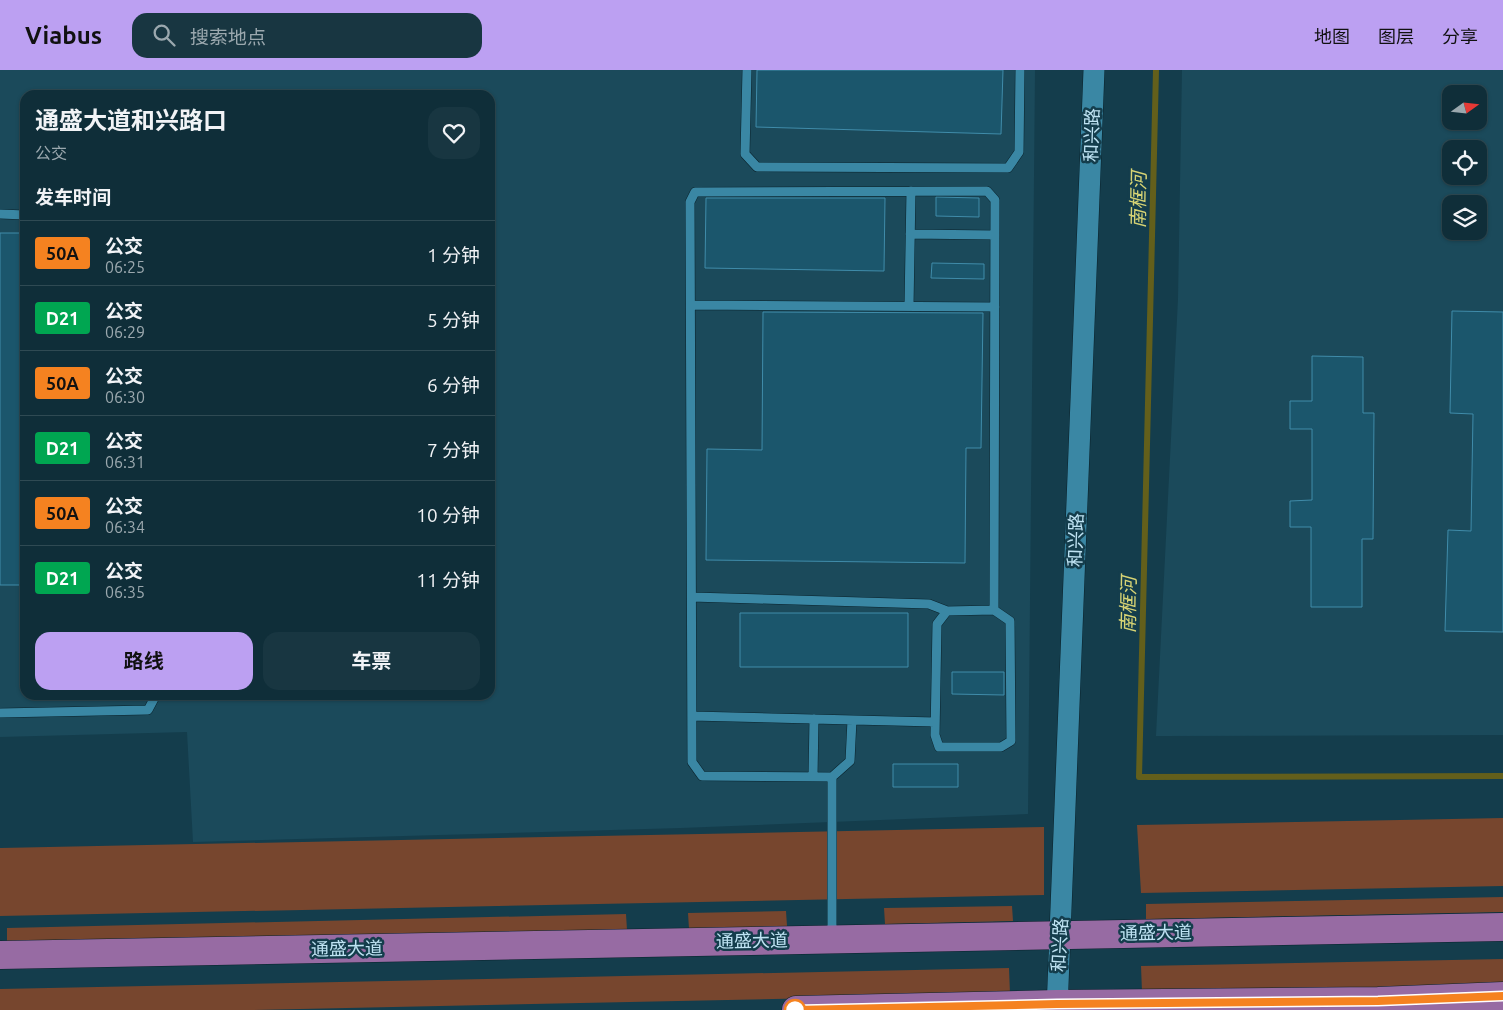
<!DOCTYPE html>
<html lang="zh">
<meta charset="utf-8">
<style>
:root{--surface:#0f2e39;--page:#183641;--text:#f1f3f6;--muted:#9ba8ae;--line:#2f4a53;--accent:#bca0f2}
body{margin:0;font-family:Ubuntu,"Noto Sans SC",sans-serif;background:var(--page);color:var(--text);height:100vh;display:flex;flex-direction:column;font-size:19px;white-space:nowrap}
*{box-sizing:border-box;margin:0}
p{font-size:16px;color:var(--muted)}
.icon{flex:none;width:28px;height:28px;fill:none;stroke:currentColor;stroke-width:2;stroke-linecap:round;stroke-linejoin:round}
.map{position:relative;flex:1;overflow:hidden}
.side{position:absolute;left:20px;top:20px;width:475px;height:610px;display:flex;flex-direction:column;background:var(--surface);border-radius:15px;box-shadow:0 1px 4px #0004,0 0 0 1px var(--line)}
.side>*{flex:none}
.badge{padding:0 10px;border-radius:4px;font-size:18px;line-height:32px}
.needle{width:32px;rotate:75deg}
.buttons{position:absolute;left:1442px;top:15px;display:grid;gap:10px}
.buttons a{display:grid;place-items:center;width:45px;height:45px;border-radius:10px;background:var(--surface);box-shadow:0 1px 4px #0004,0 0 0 1px var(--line);font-size:25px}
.map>.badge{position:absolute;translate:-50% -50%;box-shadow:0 0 0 2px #fff}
h2{padding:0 15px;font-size:19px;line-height:45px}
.round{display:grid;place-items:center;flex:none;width:52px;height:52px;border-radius:15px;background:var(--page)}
.headline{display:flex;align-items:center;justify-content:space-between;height:85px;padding:0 15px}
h1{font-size:24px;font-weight:700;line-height:38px}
.button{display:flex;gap:10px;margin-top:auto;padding:10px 15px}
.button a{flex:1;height:58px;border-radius:15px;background:var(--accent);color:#111;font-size:20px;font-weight:700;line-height:58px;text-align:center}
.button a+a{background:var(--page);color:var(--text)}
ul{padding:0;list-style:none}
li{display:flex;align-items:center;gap:15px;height:65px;padding:0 15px;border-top:1px solid var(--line)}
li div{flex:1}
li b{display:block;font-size:19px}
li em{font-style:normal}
li .badge{min-width:55px;font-weight:700;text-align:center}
header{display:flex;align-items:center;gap:30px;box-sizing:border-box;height:70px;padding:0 25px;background:var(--accent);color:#111}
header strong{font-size:24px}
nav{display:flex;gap:28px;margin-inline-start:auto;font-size:18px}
.search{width:350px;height:45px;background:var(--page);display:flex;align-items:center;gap:12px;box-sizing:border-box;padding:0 18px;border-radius:15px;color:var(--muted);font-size:19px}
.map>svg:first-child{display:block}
.built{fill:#1b4a5b;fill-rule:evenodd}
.green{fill:#77462e}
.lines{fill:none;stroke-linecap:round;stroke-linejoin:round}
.stream{stroke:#635f1b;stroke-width:6}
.building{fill:#1b566c;stroke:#408caa}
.service-casing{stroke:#0a222b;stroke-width:10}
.tertiary-casing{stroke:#0a222b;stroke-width:22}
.primary-casing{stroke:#0a222b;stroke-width:29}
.service{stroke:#3a87a4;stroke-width:9}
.tertiary{stroke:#3a87a4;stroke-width:21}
.primary{stroke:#976ba3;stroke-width:28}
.line-casing{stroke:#fff;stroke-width:11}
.line{stroke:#f58220;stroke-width:8}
.stop-dot{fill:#fff;stroke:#f58220;stroke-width:2.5}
.labels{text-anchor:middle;stroke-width:5;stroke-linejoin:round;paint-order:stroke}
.street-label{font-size:18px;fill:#bfe3f3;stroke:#143d4c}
.water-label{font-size:19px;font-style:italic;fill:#d8d474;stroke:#143d4c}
</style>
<header>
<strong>Viabus</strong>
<div class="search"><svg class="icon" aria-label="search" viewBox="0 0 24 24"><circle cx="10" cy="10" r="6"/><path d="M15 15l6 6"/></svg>搜索地点</div>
<nav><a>地图</a><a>图层</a><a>分享</a></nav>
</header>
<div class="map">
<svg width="1503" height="940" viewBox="0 0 1503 940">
<rect width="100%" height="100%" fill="#143d4c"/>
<path class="built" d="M0,0H1035L1028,744L681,758L193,772L187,662L0,667ZM25,25H490V625H25Z
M1182,0H1503V665L1156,666L1178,229ZM1451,24H1479V51H1451ZM1451,79H1479V106H1451ZM1451,134H1479V161H1451Z"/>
<path class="green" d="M1503,748V816L1141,823L1137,755Z
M1044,757V825L0,846V778Z
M1503,827V842L1146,849V834Z
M1012,836L1013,851L885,854L884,838Z
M786,841L787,856L689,859L688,843Z
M626,844L627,860L7,873V858Z
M1503,889V915L1142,922L1141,896Z
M1009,898L1010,924L251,940H0V919Z"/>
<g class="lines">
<path class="stream" d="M1156,0L1139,707L1503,706"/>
</g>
<path class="building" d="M757,0H1003L1001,64L756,57Z
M936,127L979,128V147L936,146Z
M706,128H885L884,201L705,198Z
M0,163H25V515H0Z
M932,193L984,194V209L931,208Z
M1452,241L1503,242V562L1445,561L1448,460L1471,461L1473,344L1450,343Z
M763,242L983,243L981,378H966L965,493L706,490L707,379L762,380Z
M1312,286L1363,287V343H1374L1373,469H1362V537H1311V457H1290V431L1312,430V359H1290V331H1312Z
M740,543H908V597H740Z
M952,602H1004V625L952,624Z
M893,694H958V717H893Z"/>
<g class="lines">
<defs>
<path id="service" d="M747,0L745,84L757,97L1008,98L1019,82L1020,0
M0,144L25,145
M910,164L995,165
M691,235L995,237
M909,236L911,121
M692,527L929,534L947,541
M0,643L148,640L156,625
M692,646L935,652
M813,706L814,649
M832,707L850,691L852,650
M832,866V707L702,706L692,692L690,132L695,122L987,121L995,130L994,540L1010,551L1011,671L1001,677H939L935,665L937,554L947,541L994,540"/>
<path id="tertiary" d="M1057,940L1094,0"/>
<path id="primary" d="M0,885L1503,857
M796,940L1057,934L1378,931L1503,926"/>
</defs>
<use href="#service" class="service-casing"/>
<use href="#tertiary" class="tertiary-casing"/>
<use href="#primary" class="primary-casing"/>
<use href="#service" class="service"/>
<use href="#tertiary" class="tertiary"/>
<use href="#primary" class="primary"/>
</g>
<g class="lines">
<defs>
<path id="line" d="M795,940L1057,934L1378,931L1503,926"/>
</defs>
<use href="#line" class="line-casing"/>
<use href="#line" class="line"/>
</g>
<circle class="stop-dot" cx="795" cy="940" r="10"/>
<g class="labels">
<g class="street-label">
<text transform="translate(1092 65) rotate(-88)" y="6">和兴路</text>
<text transform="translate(1076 470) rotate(-88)" y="6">和兴路</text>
<text transform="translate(1156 863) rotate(-1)" y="6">通盛大道</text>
<text transform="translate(752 871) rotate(-1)" y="6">通盛大道</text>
<text transform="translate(1060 875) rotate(-87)" y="6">和兴路</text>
<text transform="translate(347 879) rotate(-1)" y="6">通盛大道</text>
</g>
<g class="water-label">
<text transform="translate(1138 130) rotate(-89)" y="7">南框河</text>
<text transform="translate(1128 535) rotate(-89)" y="7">南框河</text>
</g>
</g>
</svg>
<div class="buttons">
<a><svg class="needle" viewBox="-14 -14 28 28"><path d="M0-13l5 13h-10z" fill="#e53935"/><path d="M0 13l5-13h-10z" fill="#9ba8ae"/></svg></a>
<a><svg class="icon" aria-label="locate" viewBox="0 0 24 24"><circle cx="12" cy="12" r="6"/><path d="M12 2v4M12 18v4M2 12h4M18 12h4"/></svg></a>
<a><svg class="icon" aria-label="layers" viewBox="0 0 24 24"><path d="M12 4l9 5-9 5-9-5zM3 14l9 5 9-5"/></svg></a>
</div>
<section class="side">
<div class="headline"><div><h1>通盛大道和兴路口</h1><p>公交</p></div><a class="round"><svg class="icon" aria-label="heart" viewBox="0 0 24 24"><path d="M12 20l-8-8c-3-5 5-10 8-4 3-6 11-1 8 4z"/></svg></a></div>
<h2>发车时间</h2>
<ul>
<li><span class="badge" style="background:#f58220;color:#111">50A</span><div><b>公交</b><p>06:25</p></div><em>1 分钟</em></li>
<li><span class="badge" style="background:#00a651;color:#fff">D21</span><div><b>公交</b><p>06:29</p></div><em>5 分钟</em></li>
<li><span class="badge" style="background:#f58220;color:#111">50A</span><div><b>公交</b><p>06:30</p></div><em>6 分钟</em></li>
<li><span class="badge" style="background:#00a651;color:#fff">D21</span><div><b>公交</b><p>06:31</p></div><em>7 分钟</em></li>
<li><span class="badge" style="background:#f58220;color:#111">50A</span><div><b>公交</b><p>06:34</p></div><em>10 分钟</em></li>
<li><span class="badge" style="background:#00a651;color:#fff">D21</span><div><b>公交</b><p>06:35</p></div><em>11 分钟</em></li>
</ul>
<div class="button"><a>路线</a><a>车票</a></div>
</section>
</div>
